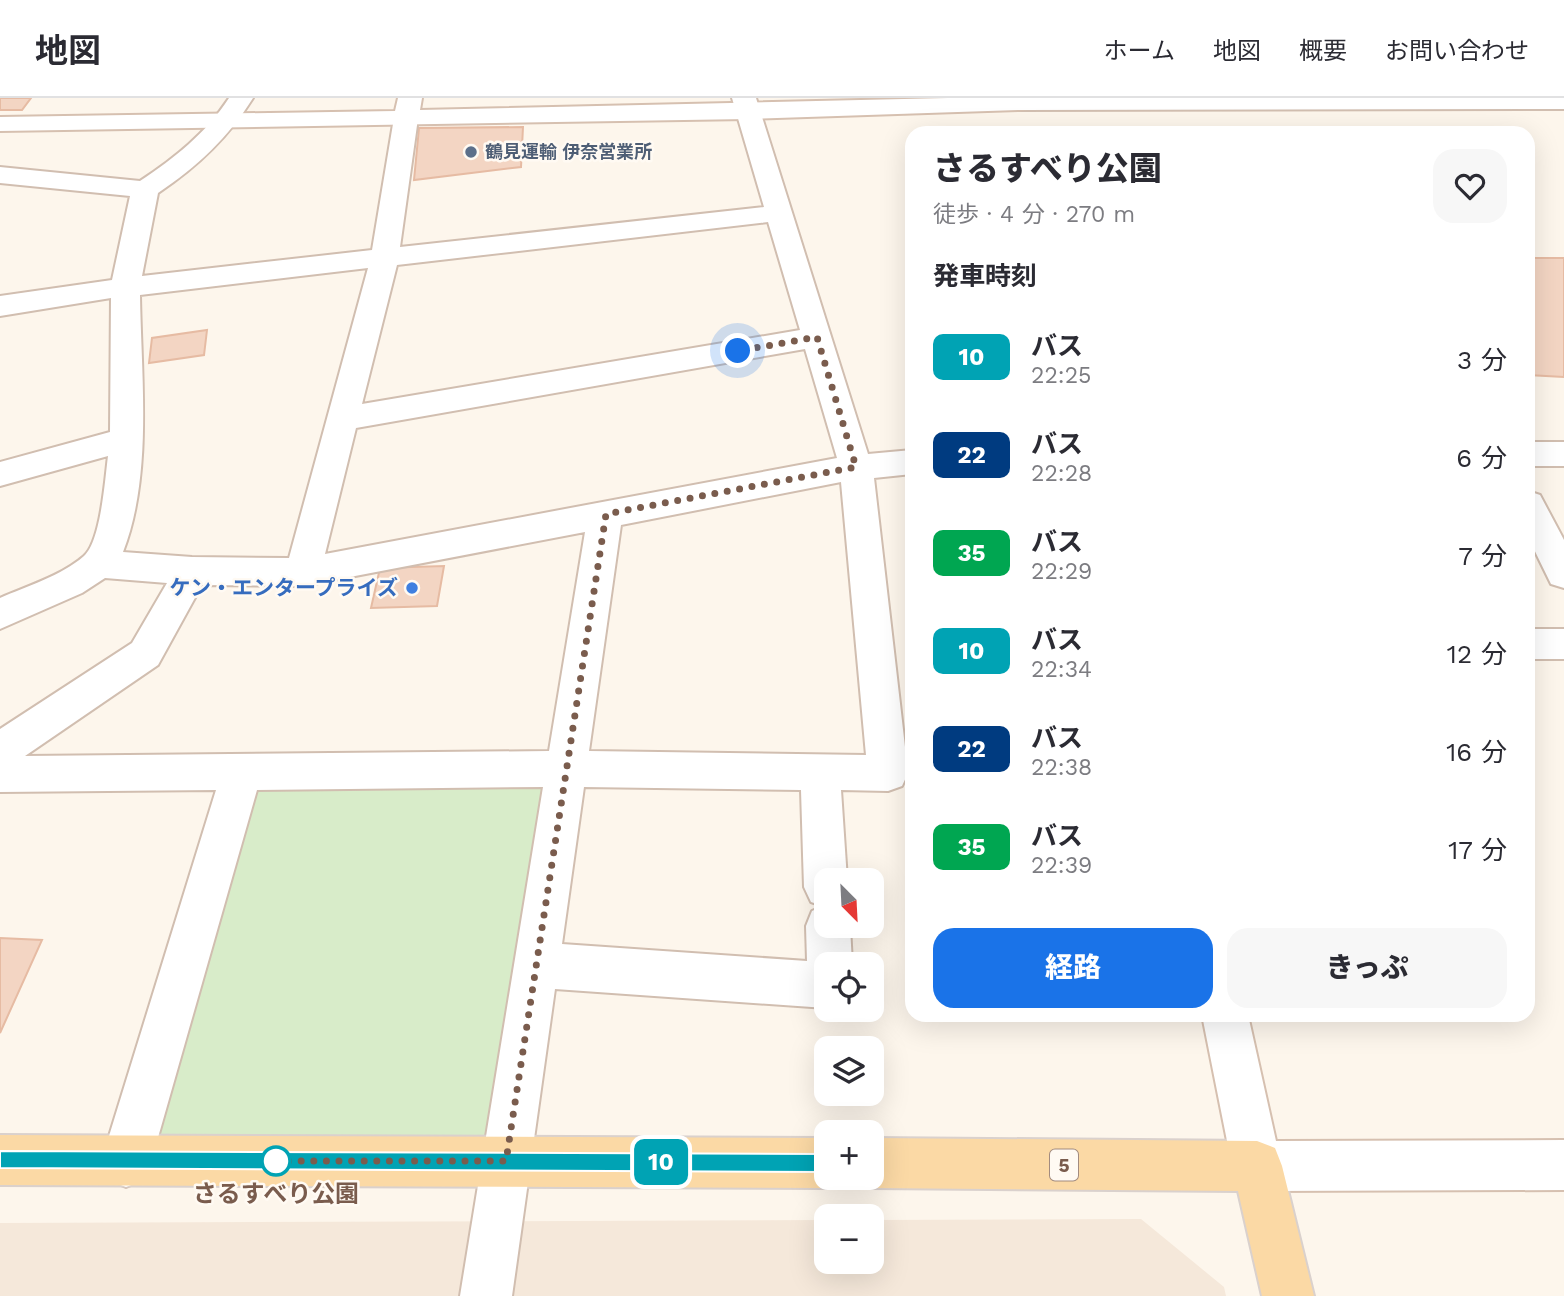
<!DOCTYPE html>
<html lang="ja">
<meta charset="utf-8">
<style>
:root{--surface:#fff;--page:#f7f7f7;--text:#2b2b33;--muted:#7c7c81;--line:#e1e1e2;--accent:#1a73e8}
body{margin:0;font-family:"Work Sans","Noto Sans JP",sans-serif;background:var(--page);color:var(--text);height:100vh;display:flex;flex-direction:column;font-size:26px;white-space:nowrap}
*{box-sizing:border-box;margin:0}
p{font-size:23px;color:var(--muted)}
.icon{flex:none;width:38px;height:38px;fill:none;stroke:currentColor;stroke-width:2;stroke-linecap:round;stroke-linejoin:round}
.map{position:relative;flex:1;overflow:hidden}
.side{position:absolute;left:905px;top:28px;width:630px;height:896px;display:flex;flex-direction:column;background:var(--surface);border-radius:21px;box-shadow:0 7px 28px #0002}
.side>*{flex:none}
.badge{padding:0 14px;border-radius:10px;font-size:24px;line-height:46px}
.needle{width:46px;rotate:156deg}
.fabs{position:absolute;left:814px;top:770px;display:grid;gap:14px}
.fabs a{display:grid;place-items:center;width:70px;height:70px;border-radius:14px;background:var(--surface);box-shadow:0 7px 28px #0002;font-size:35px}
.you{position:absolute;width:35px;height:35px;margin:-18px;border:5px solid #fff;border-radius:50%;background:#1a73e8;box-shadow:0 0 0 10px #1a73e833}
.map>.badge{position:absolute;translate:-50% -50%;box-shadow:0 0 0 4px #fff}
h2{padding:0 28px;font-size:26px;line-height:63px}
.round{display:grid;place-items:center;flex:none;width:74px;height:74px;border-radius:21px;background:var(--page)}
.head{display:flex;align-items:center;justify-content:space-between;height:119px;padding:0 28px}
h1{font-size:33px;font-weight:800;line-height:52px}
.primary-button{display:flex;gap:14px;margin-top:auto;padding:14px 28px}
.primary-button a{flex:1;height:80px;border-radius:21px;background:var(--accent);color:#fff;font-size:28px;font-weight:800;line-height:80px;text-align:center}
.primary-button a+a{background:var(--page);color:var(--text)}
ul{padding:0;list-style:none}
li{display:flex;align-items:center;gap:21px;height:98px;padding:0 28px}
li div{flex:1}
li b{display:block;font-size:26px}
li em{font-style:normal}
li .badge{min-width:77px;font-weight:700;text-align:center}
header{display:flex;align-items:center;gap:42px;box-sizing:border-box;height:98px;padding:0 35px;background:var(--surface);border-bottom:2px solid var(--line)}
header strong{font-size:33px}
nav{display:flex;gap:38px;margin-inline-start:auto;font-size:24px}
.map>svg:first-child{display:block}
.residential{fill:#f5e8da}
.green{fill:#d8ecc9}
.building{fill:#f3d5c3;stroke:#e6bba3;stroke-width:2}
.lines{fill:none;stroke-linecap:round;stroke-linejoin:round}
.street-casing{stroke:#d1beb0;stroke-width:4}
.secondary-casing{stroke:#d6c0b0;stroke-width:4}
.primary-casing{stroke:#dad1cd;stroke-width:4}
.street{fill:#fff;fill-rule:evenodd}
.secondary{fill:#fff;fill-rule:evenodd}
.primary{fill:#fbd9a5;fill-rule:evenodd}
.line{fill:#00a3b4;stroke:#fff;stroke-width:2}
.walk{stroke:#7a5c4d;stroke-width:7;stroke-dasharray:0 12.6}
.service-dot{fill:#5c6f8a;stroke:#fffaf3;stroke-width:2.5}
.shop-dot{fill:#3f7fe0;stroke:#fffaf3;stroke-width:2.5}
.stop-dot{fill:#fff;stroke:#00a3b4;stroke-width:3.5}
.labels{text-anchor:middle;stroke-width:5;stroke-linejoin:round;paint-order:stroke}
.far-service-label{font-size:18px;font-weight:bold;fill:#4e5e75;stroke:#fffaf3;text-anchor:start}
.shield{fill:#fffaf3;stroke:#a28b7f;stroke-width:2}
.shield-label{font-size:19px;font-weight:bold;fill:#7a5c4d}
.shop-label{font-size:21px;font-weight:bold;fill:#366cbe;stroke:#fffaf3;text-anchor:end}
.near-stop-label{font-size:24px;font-weight:bold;fill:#7a5c4d;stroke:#fffaf3}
</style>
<header>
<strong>地図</strong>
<nav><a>ホーム</a><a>地図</a><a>概要</a><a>お問い合わせ</a></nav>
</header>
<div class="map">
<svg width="1564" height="1198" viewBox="0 0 1564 1198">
<rect width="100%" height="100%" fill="#fdf6ec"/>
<path class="residential" d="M1141,1121L1224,1189L1226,1198H0V1125L826,1122V1164H872V1122Z"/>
<path class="green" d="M567,671L506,1063L126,1064L242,673Z"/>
<path class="building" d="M0,0H31L22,12H0Z
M523,29L521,69L414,82L419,30Z
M1528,160H1564V279L1528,277Z
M207,232L204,257L149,265L152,240Z
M444,468L437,508L371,510L380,470Z
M0,840L42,842L0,935Z"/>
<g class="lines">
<defs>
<path id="street" d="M229,0H253C228,40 197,69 158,95L142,178L372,152L394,20L397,15L406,13L415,15L418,20L400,149L764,109L732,0H756L868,356L912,352V376L874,380L908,675L902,688L888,693L841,692L847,782H826V828H850L852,866H826V910L555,891L512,1198H460L543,689L257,692L151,1064L144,1082L126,1089L108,1082L101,1064L216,692L0,694V631L132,545L167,485L105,480L82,495L0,531V500C27,488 61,478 84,458C101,443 105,381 108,358L0,388V364L110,334L111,200L0,218V198L112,182L130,98L0,85V69L140,83C175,60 206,35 229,0ZM768,124L800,232L362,306L397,167ZM368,170L289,460L192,459L123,454C153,377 141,278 140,197ZM805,251L837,360L325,456L356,330ZM841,384L866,657L589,653L621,427ZM585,434L549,653L25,658L158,567L202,487L303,488ZM584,689L801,692L804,789L811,804L823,808L812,813L806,828L807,863L562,846Z
M1009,0H1564V11L1018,12L1009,10L1006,5Z
M1528,344H1564V368H1528Z
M1528,393L1540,397L1564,442V490L1551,486L1528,439Z
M1528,531H1564V561H1528Z"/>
<path id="secondary" d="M398,0H422L420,12L948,0H1027L1030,5L1027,10L1018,12L748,21L0,33V19L395,13Z
M1202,917H1248L1276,1043L1564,1042V1092L1257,1093L1239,1086L1232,1068Z"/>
<path id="primary" d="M0,1037L826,1040V1080H845L826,1090L0,1087Z
M872,1040L1257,1043L1275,1050L1282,1068L1314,1198H1262L1238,1093L872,1090L853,1080H872Z"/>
</defs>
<use href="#street" class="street-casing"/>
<use href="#secondary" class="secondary-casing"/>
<use href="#primary" class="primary-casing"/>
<use href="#street" class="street"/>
<use href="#secondary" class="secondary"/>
<use href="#primary" class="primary"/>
</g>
<path class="line" d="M0,1053L826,1056L832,1059L835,1065L832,1071L826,1074L0,1070Z"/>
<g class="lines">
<path class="walk" d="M276,1063H506L606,416L856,369L817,239L738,253"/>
</g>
<circle class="service-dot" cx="471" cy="54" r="7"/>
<circle class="shop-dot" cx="412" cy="490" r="7"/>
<circle class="stop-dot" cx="276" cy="1063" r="14"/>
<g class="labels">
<g class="far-service-label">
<text x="485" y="60">鶴見運輸 伊奈営業所</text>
</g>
<rect class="shield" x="1050" y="1051.5" width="28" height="31" rx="5"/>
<g class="shield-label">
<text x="1064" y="1074">5</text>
</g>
<g class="shop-label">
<text x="398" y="497">ケン・エンタープライズ</text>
</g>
<g class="near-stop-label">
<text x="276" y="1104">さるすべり公園</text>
</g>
</g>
</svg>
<div class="fabs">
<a><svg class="needle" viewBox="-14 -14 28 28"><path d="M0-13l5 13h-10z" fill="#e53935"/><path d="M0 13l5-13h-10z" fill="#7c7c81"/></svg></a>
<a><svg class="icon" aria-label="locate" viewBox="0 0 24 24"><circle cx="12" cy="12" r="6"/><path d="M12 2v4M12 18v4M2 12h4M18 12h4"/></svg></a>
<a><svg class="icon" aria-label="layers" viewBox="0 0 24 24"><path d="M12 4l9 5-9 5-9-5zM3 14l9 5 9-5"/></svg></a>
<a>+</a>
<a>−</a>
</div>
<div class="you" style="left:738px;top:253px"></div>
<b class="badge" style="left:661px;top:1064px;background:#00a3b4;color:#fff">10</b>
<section class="side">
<div class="head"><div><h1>さるすべり公園</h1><p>徒歩 · 4 分 · 270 m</p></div><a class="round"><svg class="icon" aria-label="heart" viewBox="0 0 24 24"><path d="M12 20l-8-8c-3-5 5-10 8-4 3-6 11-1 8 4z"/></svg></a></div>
<h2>発車時刻</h2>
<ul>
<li><span class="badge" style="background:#00a3b4;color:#fff">10</span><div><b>バス</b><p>22:25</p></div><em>3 分</em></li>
<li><span class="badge" style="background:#003b80;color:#fff">22</span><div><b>バス</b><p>22:28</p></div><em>6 分</em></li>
<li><span class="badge" style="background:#00a651;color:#fff">35</span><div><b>バス</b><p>22:29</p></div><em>7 分</em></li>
<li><span class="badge" style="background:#00a3b4;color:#fff">10</span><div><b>バス</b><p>22:34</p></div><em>12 分</em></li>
<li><span class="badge" style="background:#003b80;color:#fff">22</span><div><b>バス</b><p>22:38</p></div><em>16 分</em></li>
<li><span class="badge" style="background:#00a651;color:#fff">35</span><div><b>バス</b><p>22:39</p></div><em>17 分</em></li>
</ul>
<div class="primary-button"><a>経路</a><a>きっぷ</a></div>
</section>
</div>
